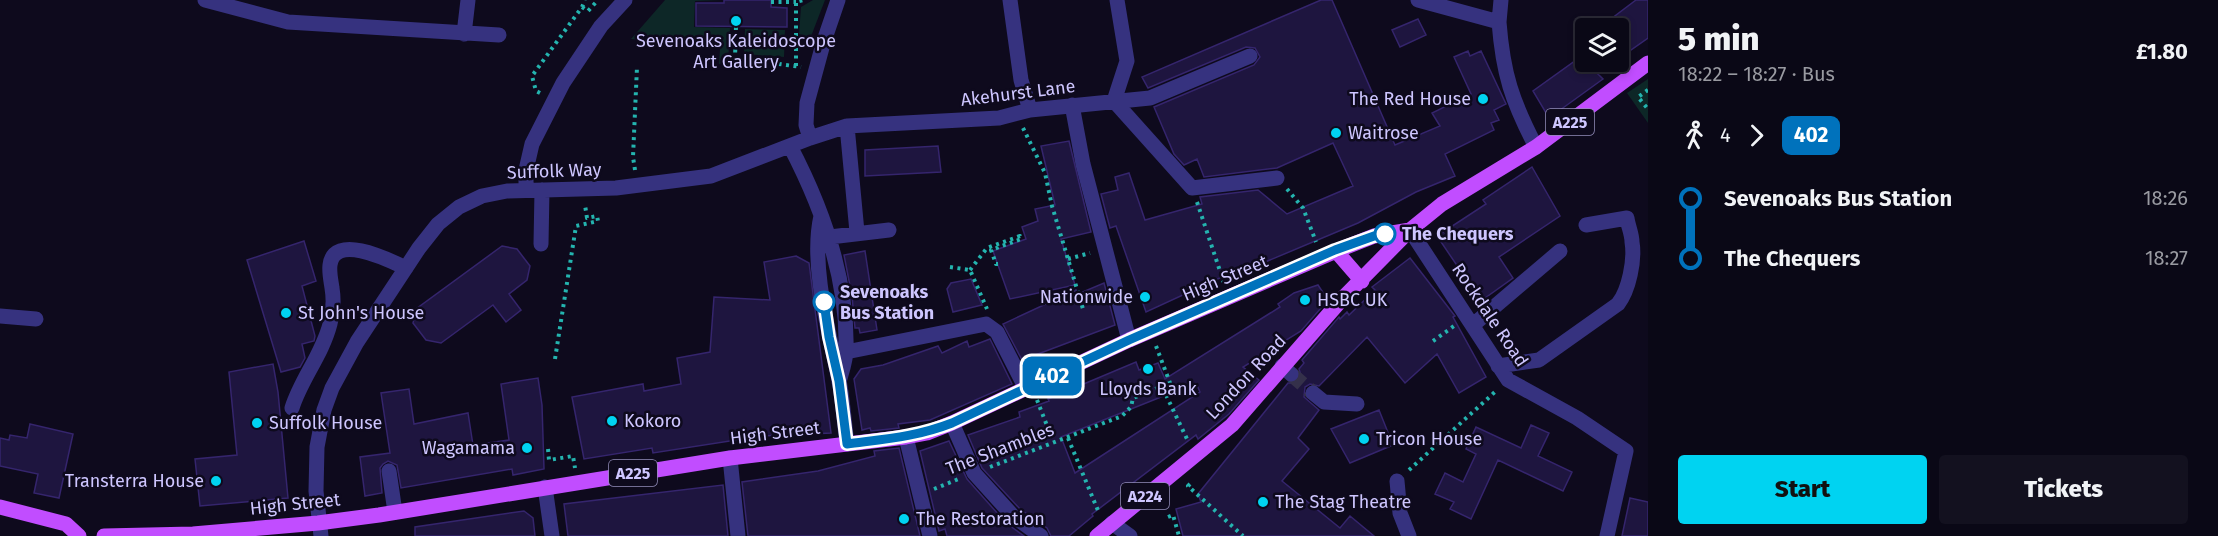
<!DOCTYPE html>
<meta charset="utf-8">
<style>
:root{--surface:#0a0816;--page:#13111f;--text:#f1f3f6;--muted:#999aa1;--line:#2a2935;--accent:#00d3f1}
body{margin:0;font-family:"Fira Sans",sans-serif;background:var(--page);color:var(--text);height:100vh;display:flex;flex-direction:column;font-size:22px;white-space:nowrap}
*{box-sizing:border-box;margin:0}
p{font-size:20px;color:var(--muted)}
.icon{flex:none;width:33px;height:33px;fill:none;stroke:currentColor;stroke-width:2;stroke-linecap:round;stroke-linejoin:round}
.map{position:relative;flex:1;overflow:hidden}
.details{display:flex;flex-direction:column;background:var(--surface);width:570px}
.details>*{flex:none}
.badge{padding:0 12px;border-radius:9px;font-size:21px;line-height:39px}
.tools{position:absolute;left:1575px;top:18px;display:grid;gap:12px}
.tools a{display:grid;place-items:center;width:54px;height:54px;border-radius:6px;background:var(--surface);box-shadow:0 3px 9px #0003,0 0 0 2px var(--line);font-size:30px}
.map>.badge{position:absolute;translate:-50% -50%;box-shadow:0 0 0 3px #fff}
.legs{display:flex;align-items:center;gap:9px;height:66px;padding:0 30px;font-size:20px}
.legs p{margin-inline-start:auto}
.summary{display:flex;align-items:center;justify-content:space-between;height:102px;padding:0 30px}
h1{font-size:33px;font-weight:800;line-height:45px}
.primary-button{display:flex;gap:12px;margin-top:auto;padding:12px 30px}
.primary-button a{flex:1;height:69px;border-radius:6px;background:var(--accent);color:#111;font-size:24px;font-weight:800;line-height:69px;text-align:center}
.primary-button a+a{background:var(--page);color:var(--text)}
ul{padding:0 30px;list-style:none}
li{display:flex;align-items:center;gap:21px;height:60px;font-size:22px}
li i{display:grid;place-items:center;width:9px;height:100%;margin:0 8px;background:currentColor}
li i::after{content:'';width:15px;height:15px;margin:-8px;border:4px solid;border-radius:50%;background:var(--surface)}
li p{margin-inline-start:auto}
li:first-child i{background:linear-gradient(#0000 50%,currentColor 0)}
li:last-child i{background:linear-gradient(currentColor 50%,#0000 0)}
main{display:flex;flex:1;min-height:0}
.map>svg:first-child{display:block}
.green{fill:#0d2727}
.building{fill:#1e153f;stroke:#35256d;stroke-width:1.5;fill-rule:evenodd}
.lines{fill:none;stroke-linecap:round;stroke-linejoin:round}
.minor-tunnel{stroke:#34304a;stroke-width:15;stroke-dasharray:15 8;stroke-linecap:butt}
.path{stroke:#24b4af;stroke-width:4;stroke-dasharray:3 4.5;stroke-linecap:butt}
.minor{stroke:#36327f;stroke-width:15}
.major{stroke:#c14dff;stroke-width:15}
.line-1-casing{stroke:#fff;stroke-width:14}
.line-1{stroke:#0072bc;stroke-width:9}
.poi-dot{fill:#00d3f1;stroke:#0e0a1d;stroke-width:2}
.stop-1-dot{fill:#fff;stroke:#0072bc;stroke-width:3}
.labels{text-anchor:middle;stroke-width:5;stroke-linejoin:round;paint-order:stroke}
.shield{fill:#0e0a1d;stroke:#948ebb;stroke-width:1.5}
.shield-label{font-size:16px;font-weight:bold;fill:#cec6ff}
.poi-label{font-size:18px;fill:#cec6ff;stroke:#0e0a1d;text-anchor:start}
.street-label{font-size:18px;fill:#cec6ff;stroke:#0e0a1d}
.stop-label{font-size:18px;font-weight:bold;fill:#cec6ff;stroke:#0e0a1d;text-anchor:start}
</style>
<main>
<div class="map">
<svg width="1648" height="536" viewBox="0 0 1648 536">
<rect width="100%" height="100%" fill="#0e0a1d"/>
<path class="green" d="M665,0H722L695,1L694,27L730,28L728,62L719,64L720,49L631,39Z
M813,0H825L810,39L799,34L801,7Z
M745,29L785,30L784,57L744,54Z
M1648,79V123L1627,93Z"/>
<path class="building" d="M724,0H771V7L787,8V27L696,26V3H724Z
M1321,0H1332L1395,145L1440,126L1432,113L1471,94L1454,57L1468,51L1470,56L1481,51L1506,104L1494,110L1499,120L1491,123L1494,130L1445,154L1455,176L1416,192L1358,223L1251,268L1225,278L1224,276L1146,312L1116,226L1110,228L1101,194L1118,190L1115,177L1129,173L1145,220L1202,204L1200,197L1258,190L1287,214L1353,186L1333,143L1277,168L1204,177L1197,159L1184,165L1174,154L1154,107L1254,65L1260,57L1255,48L1246,47L1148,88L1142,77Z
M1636,0H1648V38L1618,59V28H1599Z
M1418,19L1426,35L1400,47L1392,30Z
M1586,53V62H1615L1598,74L1603,79L1549,118L1533,91Z
M1069,141L1091,232L1061,239L1075,285L1010,299L993,251L1026,239L1022,227L1038,221L1035,209L1055,205L1041,146Z
M938,146L941,172L865,176V150Z
M1532,167L1560,216L1499,257L1513,278L1485,298H1479L1437,236L1486,204L1483,200Z
M304,241L316,281L302,286L315,336L314,341L302,344L305,358L300,367L281,372L247,260Z
M502,246L517,249L530,266L527,280L509,294L521,310L506,322L493,305L441,343L426,340L413,323L416,309Z
M865,251L877,330L860,333L859,328H855L852,296L844,255Z
M796,256L809,263L831,433L762,436L653,453L652,448L584,459L572,397L643,384L644,391L681,384L677,358L710,352L714,297L770,300L764,262Z
M1410,258L1455,316L1453,317L1486,377L1459,393L1437,354L1405,383L1367,337L1319,386L1310,384L1305,387L1304,397L1319,410L1298,438L1309,449L1282,481L1340,528L1350,516L1374,536H1183L1176,509L1201,502L1198,494L1288,383H1293L1299,380L1301,375L1299,369L1304,363L1302,360L1339,317L1340,319L1347,312L1349,315L1375,290L1372,287Z
M971,279L982,305L953,312L947,289L951,283Z
M1104,283L1115,325L1022,360L1003,324L1076,290L1078,294Z
M1318,285L1328,300L1301,331L1243,367L1259,380L1229,414L1198,439L1196,435L1092,514L1093,516L1069,536H1051L1047,528L1020,509L982,468L968,435L1020,417L1019,412L1049,401L1048,399L1136,362L1139,370L1158,363L1165,379L1280,307L1278,304L1294,293ZM1196,383L1200,392L1075,473L1061,437Z
M990,339L1012,384L930,420L898,424L899,428L871,431L870,428L862,430L854,379L861,369L883,365L938,346L942,353L967,341L969,347Z
M273,364L278,392L288,498L200,506L195,459L237,455L229,372Z
M538,378L542,405L544,469L513,475L512,469L401,488L397,465L388,461L383,464L380,468L382,493L365,496L360,457L390,453L381,393L409,389L414,424L468,413L473,445L509,440L501,384Z
M1379,410L1393,445L1350,463L1331,429Z
M30,424L73,434L59,498L34,493L38,474L0,466V438L9,440L10,435L27,438Z
M1531,425L1549,433L1538,456L1572,472L1563,491L1498,460L1471,519L1450,509L1454,502L1435,494L1445,473L1463,482L1476,454L1466,449L1476,427L1521,448Z
M949,441L967,479L1006,523L1024,536H947L945,529L939,531L920,451Z
M899,448L920,536H748L742,482L818,471L875,456L874,451Z
M723,485L728,536H568L564,504Z
M1630,498L1648,502V536H1622Z
M524,511L533,518L535,536H415V527Z"/>
<g class="lines">
<path class="minor-tunnel" d="M1291,374L1313,393"/>
<path class="path" d="M771,2H796
M582,7L588,11L598,0
M736,27L735,58L801,67
M796,66V2L804,0
M1648,90L1638,97L1648,109
M540,93L536,91L532,76L582,7L585,0
M1023,128L1045,173L1052,206L1083,309
M635,170L633,157L637,67
M1287,189L1303,208L1316,242
M1197,202L1224,283
M1068,259L1090,253
M950,267L970,270L987,309
M970,270L987,248L1020,236L1021,239L991,250L996,264H998
M1433,341L1454,326
M1156,346L1170,383L1166,395L1188,441
M555,359L576,226L598,221L597,216L587,218L585,205
M1037,400L1053,441
M1068,438L1099,513
M548,449L549,460L573,456L575,468
M990,467L1122,416L1131,407L1133,398L1170,383
M1409,470L1496,391
M1190,484L1188,486L1243,536
M934,489L961,478
M1168,517L1173,515L1179,536"/>
<path class="minor" d="M205,0L288,22L499,35
M1010,0L1021,80L1030,110
M1418,0L1499,22L1501,0
M1499,22C1503,74 1512,101 1536,147
M464,34L468,0
M1114,101L1192,188L1277,178
M1114,101L1127,61L1117,0
M1072,105L1083,164L1129,340
M847,126L857,232
M810,138L806,125L807,103L823,44L838,0
M790,146C823,209 848,278 846,350C846,360 842,371 839,382
M526,190V170L532,144L563,83L601,26L625,0
M821,216C810,264 829,332 839,380C843,401 844,422 847,444
M1410,230L1508,380L1577,418L1626,451L1607,536
M830,237L889,230
M541,244L542,190
M0,316L36,319
M1473,325L1560,251
M846,352L986,324L997,332L1026,389
M1282,366L1291,374
M1498,366L1539,360L1618,304C1629,290 1635,260 1632,242C1632,234 1628,226 1627,218L1586,225
M1313,393L1324,402L1357,404
M292,408C301,379 322,355 330,324C333,313 334,300 332,288C331,281 329,272 330,265C334,232 391,261 406,268
M952,423L974,473L1013,516L1041,536
M906,437L930,536
M730,458L738,536
M389,471L395,512
M1397,481L1400,513L1409,536
M545,487L552,536
M1112,523L1130,536
M321,536L316,491L317,447L324,410L332,388L357,342L419,248L438,224L459,207L482,196L507,191L616,188L711,176L810,138L847,126L999,118L1030,110L1150,98L1250,56"/>
<path class="major" d="M1336,251L1362,281
M0,507L66,524L79,536
M104,536L193,534L318,523L379,515L730,458L906,437L927,433L952,423L1129,340L1336,251L1374,236L1410,230
M1097,536L1232,425L1342,299L1410,230L1442,204L1536,147L1648,63"/>
</g>
<g class="lines">
<defs>
<path id="line-1" d="M824,302L829,337L839,381L847,444C885,439 916,437 952,423L1129,340L1335,250L1374,236L1385,234"/>
</defs>
<use href="#line-1" class="line-1-casing"/>
<use href="#line-1" class="line-1"/>
</g>
<g class="poi-dot">
<circle cx="736" cy="21" r="6"/>
<circle cx="1483" cy="99" r="6"/>
<circle cx="1336" cy="133" r="6"/>
<circle cx="1145" cy="297" r="6"/>
<circle cx="1305" cy="300" r="6"/>
<circle cx="286" cy="313" r="6"/>
<circle cx="1148" cy="369" r="6"/>
<circle cx="612" cy="421" r="6"/>
<circle cx="257" cy="423" r="6"/>
<circle cx="1364" cy="439" r="6"/>
<circle cx="527" cy="448" r="6"/>
<circle cx="216" cy="481" r="6"/>
<circle cx="1263" cy="502" r="6"/>
<circle cx="904" cy="519" r="6"/>
</g>
<g class="stop-1-dot">
<circle cx="1385" cy="234" r="10"/>
<circle cx="824" cy="302" r="10"/>
</g>
<g class="labels">
<g class="shield">
<rect x="1546" y="109" width="48" height="26" rx="4.5"/>
<rect x="609" y="460" width="48" height="26" rx="4.5"/>
<rect x="1121" y="483" width="48" height="26" rx="4.5"/>
</g>
<g class="shield-label">
<text x="1570" y="128">A225</text>
<text x="633" y="479">A225</text>
<text x="1145" y="502">A224</text>
</g>
<g class="poi-label">
<text x="736" y="47" text-anchor="middle">Sevenoaks Kaleidoscope<tspan x="736" dy="21">Art Gallery</tspan></text>
<text x="1471" y="105" text-anchor="end">The Red House</text>
<text x="1348" y="139">Waitrose</text>
<text x="1133" y="303" text-anchor="end">Nationwide</text>
<text x="1317" y="306">HSBC UK</text>
<text x="298" y="319">St John's House</text>
<text x="1148" y="395" text-anchor="middle">Lloyds Bank</text>
<text x="624" y="427">Kokoro</text>
<text x="269" y="429">Suffolk House</text>
<text x="1376" y="445">Tricon House</text>
<text x="515" y="454" text-anchor="end">Wagamama</text>
<text x="204" y="487" text-anchor="end">Transterra House</text>
<text x="1275" y="508">The Stag Theatre</text>
<text x="916" y="525">The Restoration</text>
</g>
<g class="street-label">
<text transform="translate(1018 93) rotate(-7)" y="6">Akehurst Lane</text>
<text transform="translate(554 171) rotate(-2)" y="6">Suffolk Way</text>
<text transform="translate(1225 278) rotate(-23)" y="6">High Street</text>
<text transform="translate(1490 315) rotate(56)" y="6">Rockdale Road</text>
<text transform="translate(1246 377) rotate(-47)" y="6">London Road</text>
<text transform="translate(775 433) rotate(-7)" y="6">High Street</text>
<text transform="translate(1000 449) rotate(-21)" y="6">The Shambles</text>
<text transform="translate(295 504) rotate(-6)" y="6">High Street</text>
</g>
<g class="stop-label">
<text x="1402" y="240">The Chequers</text>
<text x="840" y="298">Sevenoaks<tspan x="840" dy="21">Bus Station</tspan></text>
</g>
</g>
</svg>
<div class="tools">
<a><svg class="icon" aria-label="layers" viewBox="0 0 24 24"><path d="M12 4l9 5-9 5-9-5zM3 14l9 5 9-5"/></svg></a>
</div>
<b class="badge" style="left:1052px;top:376px;background:#0072bc;color:#fff">402</b>
</div>
<section class="details">
<div class="summary"><div><h1>5 min</h1><p>18:22 – 18:27 · Bus</p></div><b>£1.80</b></div>
<div class="legs"><svg class="icon" aria-label="walk" viewBox="0 0 24 24"><circle cx="13" cy="4" r="2"/><path d="M13 8l-2 6 4 7M11 14l-3 7M7 12l3-4h3l4 4"/></svg>4<svg class="icon" aria-label="forward" viewBox="0 0 24 24"><path d="M9 5l7 7-7 7"/></svg><b class="badge" style="background:#0072bc;color:#fff">402</b></div>
<ul>
<li><i style="color:#0072bc"></i><b>Sevenoaks Bus Station</b><p>18:26</p></li>
<li><i style="color:#0072bc"></i><b>The Chequers</b><p>18:27</p></li>
</ul>
<div class="primary-button"><a>Start</a><a>Tickets</a></div>
</section>
</main>
